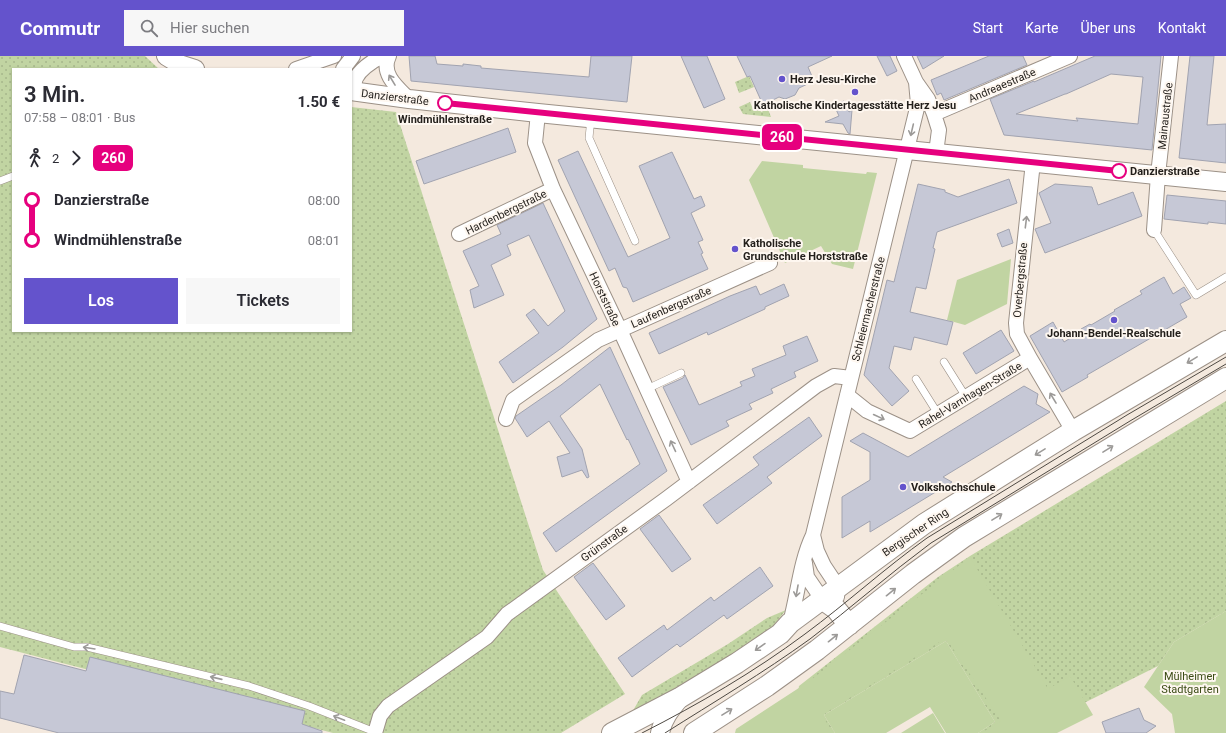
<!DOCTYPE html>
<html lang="de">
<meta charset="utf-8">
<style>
:root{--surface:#fff;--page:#f7f7f7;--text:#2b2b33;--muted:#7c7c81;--accent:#6453cc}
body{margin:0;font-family:Roboto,sans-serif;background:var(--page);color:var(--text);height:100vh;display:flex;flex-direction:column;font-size:15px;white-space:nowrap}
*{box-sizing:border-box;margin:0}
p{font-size:13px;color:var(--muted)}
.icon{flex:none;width:22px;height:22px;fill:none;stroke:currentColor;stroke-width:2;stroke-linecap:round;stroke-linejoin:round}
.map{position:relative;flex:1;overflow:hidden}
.panel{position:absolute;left:12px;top:12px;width:340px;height:264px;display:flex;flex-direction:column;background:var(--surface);border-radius:0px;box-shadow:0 1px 3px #0004}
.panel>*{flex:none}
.badge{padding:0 8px;border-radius:6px;font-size:14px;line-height:26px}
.map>.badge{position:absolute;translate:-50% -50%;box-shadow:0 0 0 2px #fff}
.legs{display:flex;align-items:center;gap:6px;height:44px;padding:0 12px;font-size:13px}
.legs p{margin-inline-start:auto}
.head{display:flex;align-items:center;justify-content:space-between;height:68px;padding:0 12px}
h1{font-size:22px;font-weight:600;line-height:30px}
.button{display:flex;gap:8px;margin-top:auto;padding:8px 12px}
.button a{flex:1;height:46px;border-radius:0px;background:var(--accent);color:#fff;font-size:16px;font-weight:600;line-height:46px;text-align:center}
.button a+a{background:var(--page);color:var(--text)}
ul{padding:0 12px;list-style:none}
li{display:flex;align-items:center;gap:14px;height:40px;font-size:15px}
li i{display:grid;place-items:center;width:6px;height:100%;margin:0 5px;background:currentColor}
li i::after{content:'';width:10px;height:10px;margin:-5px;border:3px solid;border-radius:50%;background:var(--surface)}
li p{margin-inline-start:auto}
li:first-child i{background:linear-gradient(#0000 50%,currentColor 0)}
li:last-child i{background:linear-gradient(currentColor 50%,#0000 0)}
header{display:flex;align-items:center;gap:24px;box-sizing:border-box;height:56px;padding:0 20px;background:var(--accent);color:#fff}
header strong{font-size:19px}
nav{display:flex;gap:22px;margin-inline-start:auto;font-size:14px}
.search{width:280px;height:36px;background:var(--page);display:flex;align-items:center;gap:10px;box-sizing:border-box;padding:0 14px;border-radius:0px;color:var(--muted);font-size:15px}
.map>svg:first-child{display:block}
.grass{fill:url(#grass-dots)}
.park{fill:#c1d4a2}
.building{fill:#c6c8d6;stroke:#a1a3b0;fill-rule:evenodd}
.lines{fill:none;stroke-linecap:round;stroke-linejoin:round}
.service-casing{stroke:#9c9187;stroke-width:8}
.minor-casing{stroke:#9c9187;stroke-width:16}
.tertiary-casing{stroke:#9c9187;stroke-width:20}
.secondary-casing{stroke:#9c9187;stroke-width:22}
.service{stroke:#fff;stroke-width:7}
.minor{stroke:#fff;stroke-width:14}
.tertiary{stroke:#fff;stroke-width:18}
.secondary{stroke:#fff;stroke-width:20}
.tram{stroke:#4e4943;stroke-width:1}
.oneway{stroke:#9c9a98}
.line-1-casing{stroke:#fff;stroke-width:9}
.line-1{stroke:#e6007e;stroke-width:6}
.poi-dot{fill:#6453cc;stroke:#fef7f0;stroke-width:1.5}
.stop-1-dot{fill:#fff;stroke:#e6007e;stroke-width:2}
.labels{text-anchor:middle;stroke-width:4;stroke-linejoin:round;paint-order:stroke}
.poi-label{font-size:11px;font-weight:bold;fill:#231f1b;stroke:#fef7f0;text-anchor:start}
.street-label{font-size:11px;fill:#231f1b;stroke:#fef7f0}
.stop-label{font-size:11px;font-weight:bold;fill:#231f1b;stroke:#fef7f0}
.park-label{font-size:11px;fill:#3b4b15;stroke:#fef7f0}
</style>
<header>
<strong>Commutr</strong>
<div class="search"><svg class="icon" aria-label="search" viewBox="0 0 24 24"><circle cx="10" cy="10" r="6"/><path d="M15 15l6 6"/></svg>Hier suchen</div>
<nav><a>Start</a><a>Karte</a><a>Über uns</a><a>Kontakt</a></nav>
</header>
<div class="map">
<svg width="1226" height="677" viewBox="0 0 1226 677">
<defs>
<pattern id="grass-dots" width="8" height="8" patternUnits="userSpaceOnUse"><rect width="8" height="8" fill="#c1d4a2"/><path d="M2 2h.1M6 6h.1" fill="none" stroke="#a6b68b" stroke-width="1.8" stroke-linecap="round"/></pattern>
</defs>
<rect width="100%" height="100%" fill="#f4e9de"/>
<path class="grass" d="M0,0H145L159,13H13V275H351V51L396,56L543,514L625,638L561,677H333L0,591Z
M749,20L754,31L739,37L735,26Z
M750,46L753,53L759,50L761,56L768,53L771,61L743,58L739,51Z
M1226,345V555L1174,586L1158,610L1070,654L1017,677H978L995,666L946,585L824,659L835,677H813L798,637L799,630L938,521L970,500Z
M786,554L773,570L761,580L725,603L631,658L642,639L728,588L767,562Z"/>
<path class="park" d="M762,105L803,109V112L866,118L867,116L877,117L853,213L832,208L821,190L785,207L749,124Z
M1011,203L1007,248L965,269L947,264L957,224Z
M970,501L1048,633L1070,620L1093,659L1057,677H981L1001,665L946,582L822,659L833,677H735L736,673L808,626Z
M1226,555V677H1175L1172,658L1144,631L1174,586Z
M946,585L995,666L978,677H946L930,651L886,677H835L824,659Z
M933,657L945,677H901Z"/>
<path class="building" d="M409,0H435L437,8L463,10V8L481,10V12L589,21L591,0H632L627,46L411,25Z
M681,0H707L725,43L704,52Z
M737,0H832L808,11L814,25L799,32L795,39L785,43L779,41L763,49L750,20L747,21Z
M877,0H890L897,15L887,20Z
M917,0H944L923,13Z
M989,0H1023L1027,9L944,44L941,37L937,39L931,24Z
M1095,0H1161L1152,94L1004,79L990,43L1034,25V26ZM1111,18L1143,21L1138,68L1076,62L1078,65L1016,58L1065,38H1066Z
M1190,0H1214L1207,69L1226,68V107L1179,102Z
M844,45L849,56L852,54L850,78L848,77L843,68L825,66L839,60L834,49Z
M508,72L516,96L424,128L416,105Z
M578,95L628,201L670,182L639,110L672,96L694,143L701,140L705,150L691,157L703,184L698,186L703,197L701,198L708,213L633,246L627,232L623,231L615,212L609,215L558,104Z
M1009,123L1017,147L937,176L933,192L935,193L926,233L916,231L910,256L953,266L947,289L914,281L911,294L894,290L889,312L909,335L892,350L864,319L887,224L894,226L918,128L945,134V136L958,141Z
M1055,128L1092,131L1098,149L1133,136L1142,160L1045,197L1035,173L1051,167L1039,137Z
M1167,139L1226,145V168L1208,166V168L1164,163Z
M543,147L597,263L563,291L513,327L499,306L539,277L526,259L534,253L548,270L565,255L529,179L507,189L511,199L491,209L504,239L474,252L470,234L479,230L463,195L501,178L497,169Z
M1009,173L1013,187L1002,191L997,178Z
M1164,221L1173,238L1184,231L1191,242L1180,248L1187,261L1087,319L1088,321L1062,336L1030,280L1053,266L1064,286L1082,275L1081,273L1090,268L1091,269L1115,255L1114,254L1142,238L1140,235Z
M784,228L789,240L765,251V253L708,279L707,276L659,298L649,277L730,240L756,230L760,239Z
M1001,274L1014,295L976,318L963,297Z
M807,280L818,305L794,316L796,321L771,333L773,337L749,348L752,353L726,365L729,370L691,389L663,331L683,322L685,319L699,349L742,330L740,326L755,320L752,313L786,299L783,290Z
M610,291L667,415L556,496L543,477L640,408L628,383L627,384L600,328L560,360L582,393L589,421L587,422L582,414L562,421L557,401L570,397L549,365L527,381L515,362L516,360L561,329Z
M1024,330L1038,338L1036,348L1050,356L943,421L952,426L870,476V465L842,482V441L870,424V396L850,385L863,377L908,401Z
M809,361L822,380L767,421L772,427L717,468L703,449L759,409L753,401Z
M659,459L691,503L672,516L640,473Z
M593,507L625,550L606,564L574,521Z
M760,511L773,530L727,563L724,559L680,591L677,588L632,621L618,602L664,569L667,574L711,541L714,545Z
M24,599L86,615L90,601L305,655L302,668L322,675V677H59L0,662V635L14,638Z
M1139,652L1144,664L1156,670L1146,677H1106L1102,666Z"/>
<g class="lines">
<defs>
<path id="service" d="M591,62L589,82L635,185
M0,125L13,120
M1154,174L1196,239L1226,221
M944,306L966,341
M916,323L938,358
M647,333L681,317
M0,570L74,591H87L249,630L309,650L375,676"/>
<path id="minor" d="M389,0C380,18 398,32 409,43
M904,0L916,26L928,43L934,58L939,74L936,97
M296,13L334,0
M343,13L353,0
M354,35C355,31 354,26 356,22C361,12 373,5 382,0
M538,57L535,87L553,133L620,274L689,426
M934,58L1070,0
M1033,106L1016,267L1017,278L1030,302L1073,375
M1154,174L1158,119L1171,0
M459,178L553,133
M847,339L867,355L910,375L1030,302
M506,363L513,344L598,284L770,207
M813,479L817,495L824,510L838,531L837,541
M805,507L807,521L822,543
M790,567C798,538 800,506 813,479L918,48L916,26
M375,677L380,660L388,650L487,581L507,558L666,443L816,330L834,320L851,322"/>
<path id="tertiary" d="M166,0L179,8L195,13
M351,35L409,43L538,57L1226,126
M660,677C663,662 671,653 681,641"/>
<path id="secondary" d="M822,543L836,553L849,569
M612,677L681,641L737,607L780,578L790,567L924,468L1073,375L1226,285
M694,677L767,630L817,594L913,518L964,481L1226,322"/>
</defs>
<use href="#service" class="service-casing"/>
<use href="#minor" class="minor-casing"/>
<use href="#tertiary" class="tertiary-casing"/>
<use href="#secondary" class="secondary-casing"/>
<use href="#service" class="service"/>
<use href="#minor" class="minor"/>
<use href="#tertiary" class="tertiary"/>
<use href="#secondary" class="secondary"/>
<path class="tram" d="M642,677C699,648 754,616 805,578C847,547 885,512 927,482L1127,359L1226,301
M665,677C714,646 763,617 810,583C851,552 889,518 931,487L1130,365L1226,308"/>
</g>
<defs><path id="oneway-shaft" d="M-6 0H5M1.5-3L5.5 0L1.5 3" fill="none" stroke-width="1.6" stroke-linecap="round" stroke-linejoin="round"/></defs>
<g class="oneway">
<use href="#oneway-shaft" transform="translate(392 24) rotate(-121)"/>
<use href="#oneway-shaft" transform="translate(912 74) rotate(103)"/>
<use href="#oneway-shaft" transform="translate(1026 166) rotate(-83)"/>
<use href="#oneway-shaft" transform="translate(1192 304) rotate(149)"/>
<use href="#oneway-shaft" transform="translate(1053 342) rotate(-121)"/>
<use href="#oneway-shaft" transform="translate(879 361) rotate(25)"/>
<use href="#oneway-shaft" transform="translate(673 390) rotate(-115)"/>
<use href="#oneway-shaft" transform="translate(1108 393) rotate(-32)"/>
<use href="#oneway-shaft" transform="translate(1040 396) rotate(148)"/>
<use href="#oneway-shaft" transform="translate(997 461) rotate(-32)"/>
<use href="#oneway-shaft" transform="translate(797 535) rotate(100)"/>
<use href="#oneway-shaft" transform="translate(891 536) rotate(-39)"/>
<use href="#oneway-shaft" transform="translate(833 582) rotate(-39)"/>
<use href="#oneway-shaft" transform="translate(760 591) rotate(145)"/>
<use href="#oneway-shaft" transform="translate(89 592) rotate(-171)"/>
<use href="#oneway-shaft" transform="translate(216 622) rotate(-167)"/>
<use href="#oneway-shaft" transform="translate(727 656) rotate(-32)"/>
<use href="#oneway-shaft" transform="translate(339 662) rotate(-159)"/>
</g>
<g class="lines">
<defs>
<path id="line-1" d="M445,47L1119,115"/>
</defs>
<use href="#line-1" class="line-1-casing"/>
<use href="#line-1" class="line-1"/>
</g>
<g class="poi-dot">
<circle cx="782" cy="23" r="4"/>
<circle cx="855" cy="36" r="4"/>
<circle cx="735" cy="193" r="4"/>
<circle cx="1114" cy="264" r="4"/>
<circle cx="903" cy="431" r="4"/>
</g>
<g class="stop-1-dot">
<circle cx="445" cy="47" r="7"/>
<circle cx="1119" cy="115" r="7"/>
</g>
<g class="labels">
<g class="poi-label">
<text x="790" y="27">Herz Jesu-Kirche</text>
<text x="855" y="53" text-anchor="middle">Katholische Kindertagesstätte Herz Jesu</text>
<text x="743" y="191">Katholische<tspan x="743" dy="13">Grundschule Horststraße</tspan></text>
<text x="1114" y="281" text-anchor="middle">Johann-Bendel-Realschule</text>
<text x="911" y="435">Volkshochschule</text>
</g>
<g class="street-label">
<text transform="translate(1002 29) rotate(-23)" y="4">Andreaestraße</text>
<text transform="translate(395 41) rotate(7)" y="4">Danzierstraße</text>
<text transform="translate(1165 60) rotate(-84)" y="4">Mainaustraße</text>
<text transform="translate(506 156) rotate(-26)" y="4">Hardenbergstraße</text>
<text transform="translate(1020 224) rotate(-85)" y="4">Overbergstraße</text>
<text transform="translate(605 243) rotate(65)" y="4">Horststraße</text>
<text transform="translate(671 251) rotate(-24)" y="4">Laufenbergstraße</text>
<text transform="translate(868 253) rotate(-76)" y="4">Schleiermacherstraße</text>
<text transform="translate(970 339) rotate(-31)" y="4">Rahel-Varnhagen-Straße</text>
<text transform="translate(915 476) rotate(-34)" y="4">Bergischer Ring</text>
<text transform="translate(604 487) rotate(-36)" y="4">Grünstraße</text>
</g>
<g class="stop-label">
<text x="445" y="67">Windmühlenstraße</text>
<text x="1130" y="119" text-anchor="start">Danzierstraße</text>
</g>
<g class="park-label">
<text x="1190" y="624">Mülheimer<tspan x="1190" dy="13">Stadtgarten</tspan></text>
</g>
</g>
</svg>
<b class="badge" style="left:782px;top:81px;background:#e6007e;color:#fff">260</b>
<section class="panel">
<div class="head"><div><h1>3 Min.</h1><p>07:58 – 08:01 · Bus</p></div><b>1.50 €</b></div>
<div class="legs"><svg class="icon" aria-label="walk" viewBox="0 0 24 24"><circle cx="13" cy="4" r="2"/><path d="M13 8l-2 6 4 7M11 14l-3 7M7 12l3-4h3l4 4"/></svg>2<svg class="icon" aria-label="forward" viewBox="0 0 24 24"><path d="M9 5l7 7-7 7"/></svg><b class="badge" style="background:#e6007e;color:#fff">260</b></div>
<ul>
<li><i style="color:#e6007e"></i><b>Danzierstraße</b><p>08:00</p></li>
<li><i style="color:#e6007e"></i><b>Windmühlenstraße</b><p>08:01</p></li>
</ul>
<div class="button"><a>Los</a><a>Tickets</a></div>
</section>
</div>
